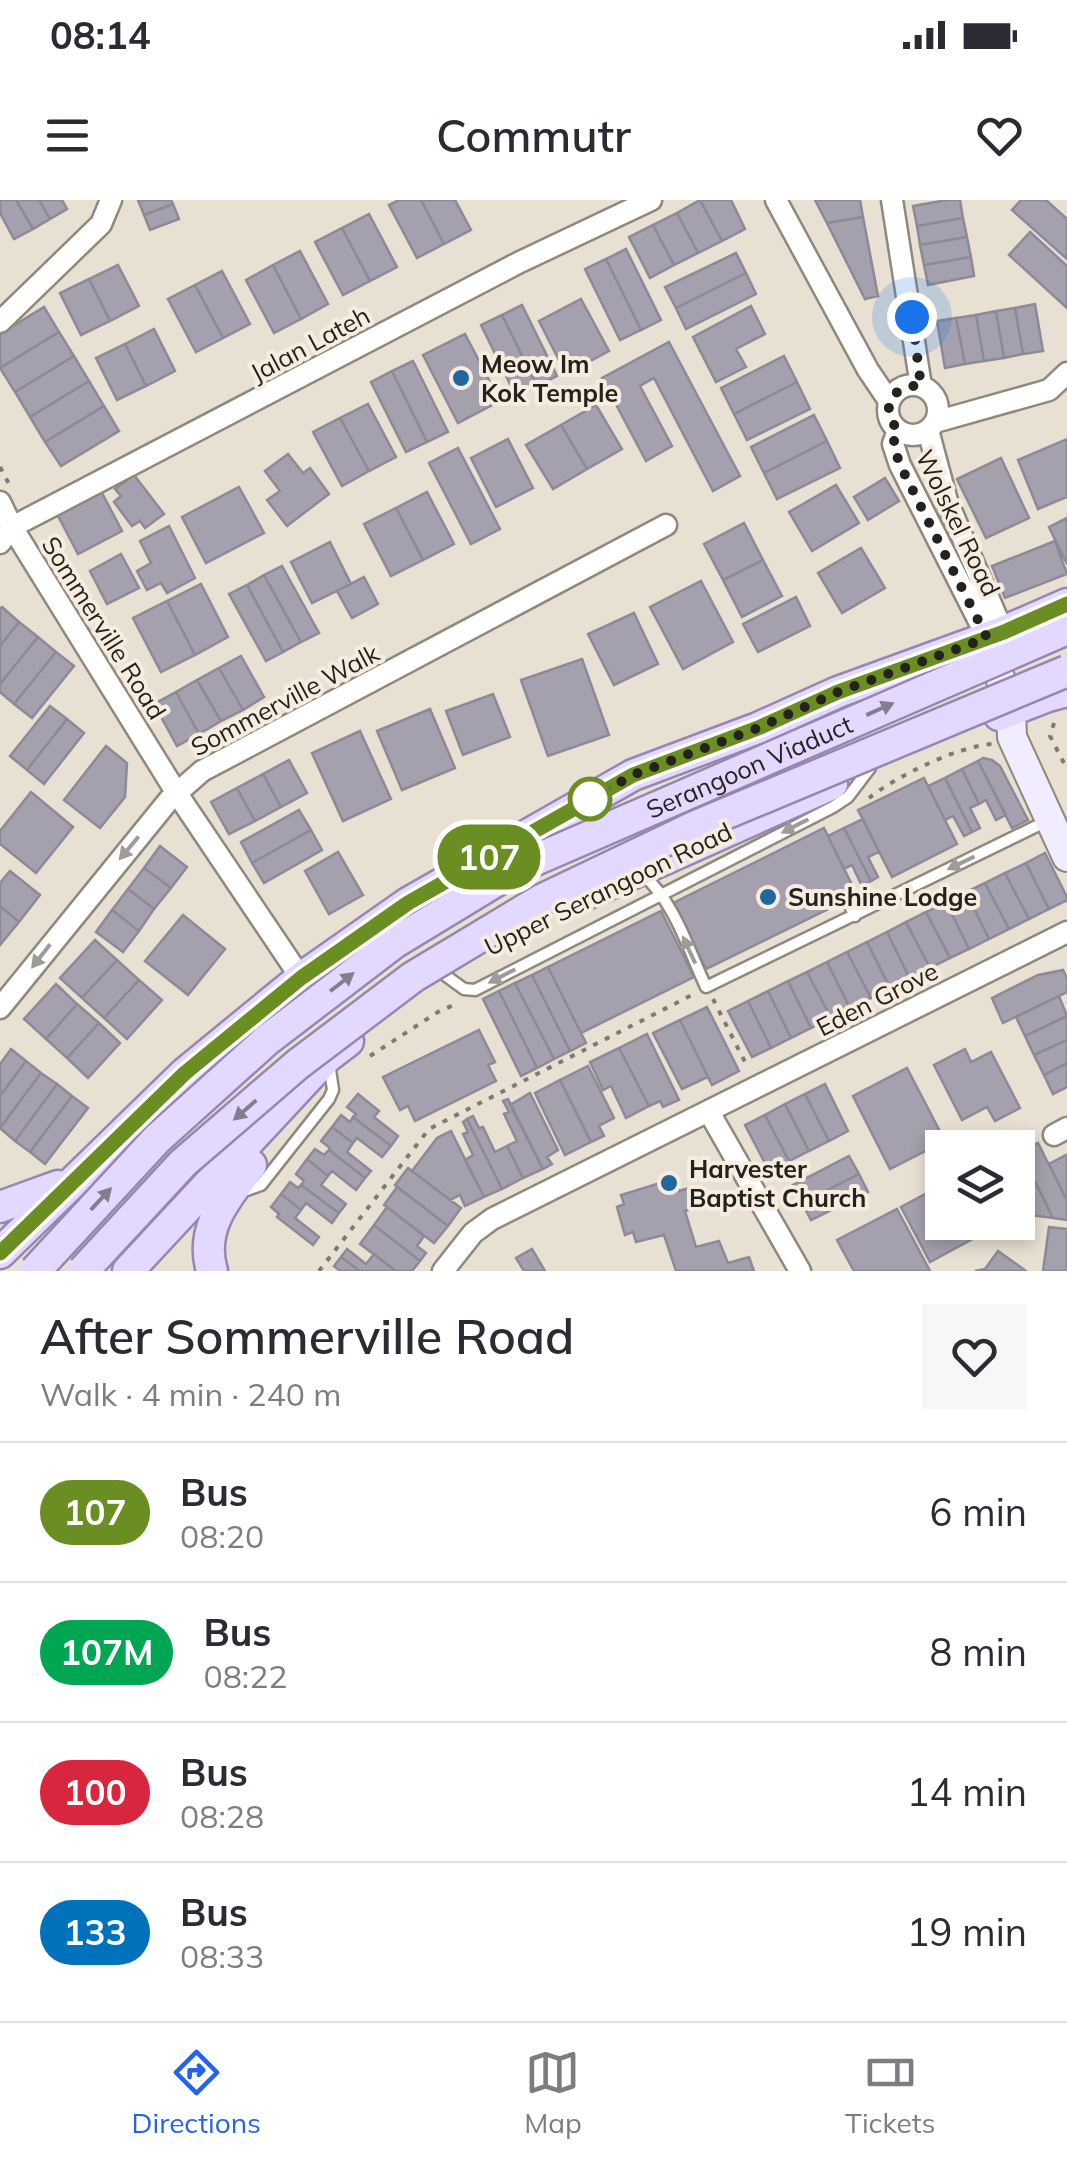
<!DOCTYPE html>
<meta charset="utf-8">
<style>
:root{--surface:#fff;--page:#f7f7f7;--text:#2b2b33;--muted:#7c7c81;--line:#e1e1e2;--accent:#2563eb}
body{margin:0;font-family:Mulish,sans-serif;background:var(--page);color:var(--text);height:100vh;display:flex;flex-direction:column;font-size:38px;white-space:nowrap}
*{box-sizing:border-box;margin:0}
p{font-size:32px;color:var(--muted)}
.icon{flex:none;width:55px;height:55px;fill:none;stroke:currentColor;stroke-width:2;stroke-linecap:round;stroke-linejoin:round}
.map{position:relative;height:1071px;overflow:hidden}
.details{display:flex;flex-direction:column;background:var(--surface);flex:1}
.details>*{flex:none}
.badge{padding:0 20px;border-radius:32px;font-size:35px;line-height:65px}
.controls{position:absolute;left:925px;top:930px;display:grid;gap:20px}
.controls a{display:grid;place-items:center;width:110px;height:110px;border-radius:0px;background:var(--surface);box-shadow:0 5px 15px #0003;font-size:50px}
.you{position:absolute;width:50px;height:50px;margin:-25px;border:8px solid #fff;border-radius:50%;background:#1a73e8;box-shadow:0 0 0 15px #1a73e833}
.map>.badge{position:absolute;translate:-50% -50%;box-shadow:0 0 0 5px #fff}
.round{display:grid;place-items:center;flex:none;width:105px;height:105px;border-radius:0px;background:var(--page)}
.head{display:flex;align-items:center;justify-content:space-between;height:170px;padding:0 40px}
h1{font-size:48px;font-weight:600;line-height:75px}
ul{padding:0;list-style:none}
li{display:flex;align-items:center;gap:30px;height:140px;padding:0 40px;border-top:2px solid var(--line)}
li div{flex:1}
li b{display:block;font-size:38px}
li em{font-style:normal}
li .badge{min-width:110px;font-weight:700;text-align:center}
.status{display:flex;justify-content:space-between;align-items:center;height:70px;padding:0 50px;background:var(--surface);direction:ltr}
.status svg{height:28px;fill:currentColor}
header{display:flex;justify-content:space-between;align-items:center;height:130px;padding:0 40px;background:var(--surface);font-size:45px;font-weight:600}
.menu{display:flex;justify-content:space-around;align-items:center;height:140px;border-top:2px solid var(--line);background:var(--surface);font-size:28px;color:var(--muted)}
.menu a{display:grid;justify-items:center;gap:5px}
.menu .current{color:var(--accent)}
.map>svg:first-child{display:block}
.building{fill:#a4a0ad;stroke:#8d8996;stroke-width:2.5}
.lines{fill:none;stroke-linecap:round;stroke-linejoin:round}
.service-casing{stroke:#8f887c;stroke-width:15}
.minor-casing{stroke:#8f887c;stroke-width:25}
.secondary-casing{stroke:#8f887c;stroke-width:32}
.primary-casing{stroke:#9587b0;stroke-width:35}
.path{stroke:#7f7a71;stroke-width:4;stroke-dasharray:5 8;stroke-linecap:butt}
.service{stroke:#fff;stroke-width:10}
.minor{stroke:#fff;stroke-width:20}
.secondary{stroke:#f1ecff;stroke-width:28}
.primary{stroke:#e3d8ff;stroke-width:30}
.primary-bridge-casing{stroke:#9587b0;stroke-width:35;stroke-linecap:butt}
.primary-bridge{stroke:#e3d8ff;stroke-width:30}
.oneway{fill:#847d8e}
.oneway2{fill:#9d9c99}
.line-casing{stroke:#fff;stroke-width:22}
.line{stroke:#6b8e23;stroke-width:15}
.walk{stroke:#25221d;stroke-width:10;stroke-dasharray:0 18}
.poi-dot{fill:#20689c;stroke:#f6ede0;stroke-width:4}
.stop-dot{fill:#fff;stroke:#6b8e23;stroke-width:5}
.labels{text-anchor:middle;stroke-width:8;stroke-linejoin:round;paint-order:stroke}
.street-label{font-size:25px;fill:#25221d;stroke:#f6ede0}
.poi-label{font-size:25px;font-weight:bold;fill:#25221d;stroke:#f6ede0;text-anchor:start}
</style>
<div class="status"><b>08:14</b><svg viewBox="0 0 49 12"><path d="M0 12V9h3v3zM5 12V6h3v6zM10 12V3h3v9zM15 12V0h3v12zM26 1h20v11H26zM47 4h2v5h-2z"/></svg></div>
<header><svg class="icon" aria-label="menu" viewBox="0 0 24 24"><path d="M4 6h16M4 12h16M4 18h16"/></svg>Commutr<svg class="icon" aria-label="heart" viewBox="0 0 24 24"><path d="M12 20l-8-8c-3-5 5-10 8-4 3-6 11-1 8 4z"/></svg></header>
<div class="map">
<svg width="1067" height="1071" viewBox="0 0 1067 1071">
<rect width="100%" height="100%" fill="#e8e0d3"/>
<path class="building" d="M0,0H16L33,29L14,39L0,13Z
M16,0H39L50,19L33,29Z
M39,0H62L67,9L50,19Z
M138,0H171L173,4L144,15Z
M399,0H421L444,44L417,58L389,5Z
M421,0H455L471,30L444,44Z
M700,0H731L745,29L722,41Z
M700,0L722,41L698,53L677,13Z
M815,0H860L863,17L827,23Z
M947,0H960L963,18L917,26L913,6Z
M1021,0H1046L1067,19V59L1012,10Z
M173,4L179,19L150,30L144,15Z
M677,13L698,53L674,65L653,25Z
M369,14L397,67L370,81L342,28Z
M863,17L878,96L865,99L827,23Z
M963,18L967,37L920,45L917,26Z
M653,25L674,65L650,78L629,37Z
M342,28L370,81L343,95L315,42Z
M1030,32L1067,66V108L1009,55Z
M967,37L971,57L924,65L920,45Z
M626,49L661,120L641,130L606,59Z
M300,51L328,104L301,119L273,65Z
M736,53L746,73L676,108L665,87Z
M971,57L974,76L928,85L924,65Z
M606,59L641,130L620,140L585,69Z
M118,65L139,106L110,121L89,79Z
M273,65L301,119L274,133L246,80Z
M222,71L250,124L223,138L195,85Z
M746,73L756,94L686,129L676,108Z
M89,79L110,121L81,135L60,93Z
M195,85L223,138L196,152L168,99Z
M581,99L609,151L566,174L539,121Z
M1035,104L1043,151L1023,154L1015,108Z
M522,105L557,176L537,186L502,115Z
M751,106L765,134L736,149L746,167L716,182L693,137Z
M44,107L59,132L0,168V134Z
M1015,108L1023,154L1004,158L996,111Z
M996,111L1004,158L984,161L976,115Z
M502,115L537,186L516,196L481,125Z
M976,115L984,161L965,164L956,118Z
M956,118L965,164L945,168L937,121Z
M154,129L175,171L146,186L125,144Z
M59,132L74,156L15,192L0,168Z
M465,134L500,201L458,223L423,155Z
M669,142L740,276L713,291L654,178L640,186L672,246L646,261L602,178Z
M125,144L146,186L117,200L96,158Z
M74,156L89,181L30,217L15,192Z
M784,156L797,182L734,214L721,188Z
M413,161L448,232L427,242L392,171Z
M392,171L427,242L406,252L371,182Z
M89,181L104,206L45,242L30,217Z
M797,182L810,209L747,240L734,214Z
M368,204L396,257L369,271L340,218Z
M596,205L622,249L587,269L561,225Z
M104,206L119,231L61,266L45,242Z
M814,215L827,241L764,273L751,247Z
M340,218L369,271L342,286L313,232Z
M561,225L587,269L553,289L526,245Z
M508,239L533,288L496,307L471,258Z
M1067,239V297L1038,309L1018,260Z
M827,241L840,268L777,299L764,273Z
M458,248L500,329L471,344L429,263Z
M288,254L303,273L310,268L329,294L287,326L267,300L280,291L265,271Z
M1001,258L1029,318L986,338L957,279Z
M134,275L164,314L145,328L140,321L132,326L114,302L121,296L115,289Z
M885,278L899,301L868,320L854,297Z
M836,285L859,323L812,351L789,312Z
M239,287L264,333L206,363L182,317Z
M101,291L122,331L78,354L57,314Z
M427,292L454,344L423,360L396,308Z
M396,308L423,360L391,376L364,324Z
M1067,318V364L1049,327Z
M744,323L763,360L723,380L704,344Z
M169,326L195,378L167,393L161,383L147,390L137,371L151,363L140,341Z
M1055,341L1067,374L1005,398L992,366Z
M330,342L351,384L312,403L291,362Z
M861,348L885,388L842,413L818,373Z
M121,354L139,388L107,404L90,371Z
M763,360L782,396L742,417L723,380Z
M282,366L319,433L301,442L264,375Z
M264,375L301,442L283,452L247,385Z
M364,377L378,404L352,418L337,391Z
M701,381L733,442L683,469L650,407Z
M201,384L228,437L195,455L167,401Z
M247,385L283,452L266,461L229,394Z
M796,397L810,426L758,452L743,424Z
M167,401L195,455L161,472L133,418Z
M2,407L19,422L0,446V409Z
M634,413L658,464L614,485L588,434Z
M19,422L38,437L0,484V446Z
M38,437L56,452L14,504L0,492V484Z
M56,452L74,466L32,518L14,504Z
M241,456L264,497L243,510L219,468Z
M582,459L609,535L548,556L521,480Z
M219,468L243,510L221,521L197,480Z
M197,480L221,521L199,534L176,492Z
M176,492L199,534L177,546L154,504Z
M493,494L510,537L463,555L446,511Z
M50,506L67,519L27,570L10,556Z
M430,509L455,568L402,590L377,531Z
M67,519L84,533L44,584L27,570Z
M360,531L391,599L343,621L312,553Z
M106,546L127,563L125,597L100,628L64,600Z
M983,558L992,560L1000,566L1028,620L1012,628L978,561Z
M289,560L307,593L281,607L263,574Z
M978,561L1006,615L996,620L986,600L979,604L962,569Z
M962,569L979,604L970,608L980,628L972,632L945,578Z
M263,574L281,607L255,621L237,588Z
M924,578L957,644L892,677L858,610Z
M945,578L972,632L964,636L953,616L945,620L928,586Z
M237,588L255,621L229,634L211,602Z
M31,592L73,627L36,673L0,644V631Z
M299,610L311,630L252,663L241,642Z
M863,619L879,652L868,657L878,677L871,681L844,628Z
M824,628L857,695L706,769L673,703Z
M844,628L871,681L862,686L852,665L844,669L828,636Z
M311,630L322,650L264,683L252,663Z
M160,646L187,667L171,688L144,668Z
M338,652L363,695L329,714L305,671Z
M1045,653L1067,697V700L1049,709L1026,663Z
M1026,663L1049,709L1029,719L1005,673Z
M144,668L171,688L154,709L128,689Z
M10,671L40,695L19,722L0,706V683Z
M1005,673L1029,719L1009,729L985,683Z
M985,683L1009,729L989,739L966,692Z
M128,689L154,709L139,731L112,710Z
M966,692L989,739L969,749L946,702Z
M946,702L969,749L950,758L926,712Z
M0,706L19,722L0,745Z
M112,710L139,731L123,752L96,732Z
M661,711L694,777L581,833L548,767Z
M926,712L950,758L930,768L906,722Z
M183,715L225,749L188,795L145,761Z
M906,722L930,768L910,779L887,732Z
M887,732L910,779L890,788L867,742Z
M95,740L117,760L82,798L60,778Z
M867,742L890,788L871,798L847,752Z
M847,752L871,798L850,808L827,762Z
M117,760L139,780L104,818L82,798Z
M827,762L850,808L831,818L807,772Z
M548,767L586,843L570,851L532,775Z
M1063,770L1067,778V792L1003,823L992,798L1038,775Z
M807,772L831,818L811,828L788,781Z
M532,775L570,851L554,859L515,783Z
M139,780L162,800L127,839L104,818Z
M788,781L811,828L791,838L768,791Z
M515,783L554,859L537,868L499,791Z
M56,784L77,804L46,839L24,819Z
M499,791L537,868L521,876L483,799Z
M768,791L791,838L771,848L748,801Z
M1059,796L1067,816L1025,836L1016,817Z
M748,801L771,848L752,857L728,811Z
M77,804L99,823L67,858L46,839Z
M707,807L739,871L712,885L680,820Z
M1067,816V840L1034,855L1025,836Z
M680,820L708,877L682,889L653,833Z
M99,823L120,843L88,878L67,858Z
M479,830L495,862L488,865L496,881L415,921L408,906L400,910L383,877Z
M647,834L679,900L663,907L660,901L649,906L619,848Z
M1067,840V863L1044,875L1034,855Z
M619,848L649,906L626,918L611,886L603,890L590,862Z
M11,849L26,861L0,896V864Z
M965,849L971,862L991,852L1020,908L995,921L987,907L962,920L934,865Z
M26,861L41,873L0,928V896Z
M1067,863V887L1053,894L1044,875Z
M588,866L614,918L599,926L604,936L591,942L560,880Z
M907,868L945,941L890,969L853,896Z
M41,873L57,884L15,941L0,928Z
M560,880L591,942L565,955L535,893Z
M57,884L72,896L30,952L15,941Z
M825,884L848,931L829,941L805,894Z
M530,893L558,950L547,957L552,964L543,969L510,905Z
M358,894L379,911L374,917L398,936L391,946L353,917L356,914L347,907Z
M805,894L829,941L809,951L785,904Z
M72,896L88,908L45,964L30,952Z
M508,899L543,969L523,978L507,946L517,941L504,914L509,912L503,901Z
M785,904L809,951L789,961L765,915Z
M341,915L350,922L353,917L391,946L382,957L357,938L353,943L332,927Z
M765,915L789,961L769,971L745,925Z
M473,916L479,928L483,927L495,952L507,946L523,978L502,989L467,919Z
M467,919L502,989L484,997L465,960L473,955L463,934L468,932L463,922Z
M332,927L353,943L347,952L371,971L365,978L329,950L330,948L321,941Z
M451,931L484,997L465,1006L460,995L450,1000L412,971L437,938Z
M1014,939L1020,951L1053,1018L1030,1015L1018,991V948H996Z
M1038,943L1067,1001V1020L1053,1018L1020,951Z
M315,949L324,955L329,950L365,978L356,990L332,971L328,976L307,959Z
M1066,955L1067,957V1001L1049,964Z
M849,956L859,974L802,1003L793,985Z
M307,959L328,976L321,985L346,1004L339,1013L301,985L304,981L296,974Z
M408,968L461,1008L448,1026L395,985Z
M859,974L868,992L811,1020L802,1003Z
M676,978L679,991L692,987L698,1007L685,1011L696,1047L719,1041L728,1063L749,1057L754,1071H676L664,1035L636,1042L633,1032L625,1035L617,1007L624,1004L621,995Z
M290,982L298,988L301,985L339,1013L332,1023L306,1003L301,1010L281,994Z
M942,985V1022H999L1000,1024L930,1062L901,1007Z
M397,987L448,1026L434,1043L384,1005Z
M281,994L301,1010L295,1018L319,1037L313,1045L277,1017L279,1014L271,1007Z
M387,1007L424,1036L417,1046L426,1053L420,1061L374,1025Z
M897,1009L930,1071H854L837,1040Z
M374,1025L420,1061L412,1071H396L360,1044Z
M1049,1027L1067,1029V1071H1043Z
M347,1049L366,1064L374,1054L396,1071H360L341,1057Z
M532,1049L545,1071H524L516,1058Z
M998,1051L1026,1071H975L985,1069Z
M341,1057L360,1071H340L334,1066Z"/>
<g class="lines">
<defs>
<path id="service" d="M643,675C674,701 689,751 706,787L1049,620
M847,700L855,716
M442,773L464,789L475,790L833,607L848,597L870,568
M241,992L261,985L329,899L333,890L329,863"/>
<path id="minor" d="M776,0L868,170L889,201
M892,0L921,186
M0,122L101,24L111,0
M888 210a25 25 0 1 1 50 0a25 25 0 1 1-50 0Z
M935,222L1049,190L1067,173
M898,230L893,244L900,265L987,437
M928,230L947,301L1003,432
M0,302L12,327L176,592L301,778
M0,343L12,327L520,62L651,0
M0,808L169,600L202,571L666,325
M709,912L800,1071
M1054,935L1067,928
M443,1071L473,1033L492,1019L1067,732"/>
<path id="secondary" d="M987,439L1011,510L1012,537L1067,657"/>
<path id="primary" d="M999,515L1048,496L1067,491
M573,700L832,584
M0,1007L58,986
M0,1053L185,873L301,778L408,703L633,575L758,528L838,492L1003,432L1067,404
M128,1071L327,857L348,841
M212,1071C199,1028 227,997 251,965"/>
</defs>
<use href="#service" class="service-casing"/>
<use href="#minor" class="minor-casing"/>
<use href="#secondary" class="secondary-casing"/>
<use href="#primary" class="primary-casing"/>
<path class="path" d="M0,267L9,284
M1054,523L1050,536L1067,569
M869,598C897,576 956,547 992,544
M713,799L747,866
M370,856L438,812L456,804
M319,1071L429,929L692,795"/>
<use href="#service" class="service"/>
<use href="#minor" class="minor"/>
<use href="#secondary" class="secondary"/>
<use href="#primary" class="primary"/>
<defs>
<g id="primary-bridge">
<path id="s1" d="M35,1071L157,939L267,840L394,743L519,667L1067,429"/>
<path d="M83,1071L183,963L298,864L413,777L541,700L696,626L1067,471"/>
</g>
</defs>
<use href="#primary-bridge" class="primary-bridge-casing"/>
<use href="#primary-bridge" class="primary-bridge"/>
</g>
<defs><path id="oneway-solid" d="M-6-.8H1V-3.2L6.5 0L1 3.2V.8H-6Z" transform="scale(2.5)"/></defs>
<g class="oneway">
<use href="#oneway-solid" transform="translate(880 509) rotate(-24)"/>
<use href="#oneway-solid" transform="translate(342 782) rotate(-38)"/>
<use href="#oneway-solid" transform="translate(245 910) rotate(139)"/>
<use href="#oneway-solid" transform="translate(101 999) rotate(-47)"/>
</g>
<g class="oneway2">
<use href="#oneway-solid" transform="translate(795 626) rotate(153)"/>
<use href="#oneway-solid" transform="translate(129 648) rotate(130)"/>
<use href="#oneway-solid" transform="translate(961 663) rotate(154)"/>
<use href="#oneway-solid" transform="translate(689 750) rotate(-115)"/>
<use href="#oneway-solid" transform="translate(41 756) rotate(128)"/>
<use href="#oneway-solid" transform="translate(502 776) rotate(153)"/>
</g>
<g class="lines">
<defs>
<path id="line" d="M0,1053L185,873L301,778L408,703L633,575L758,528L838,492L1004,432L1067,404"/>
</defs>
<use href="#line" class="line-casing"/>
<use href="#line" class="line"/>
<path class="walk" d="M590,599L633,575L758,528L838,492L987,438L900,265L893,244L898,230C878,207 893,184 921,186L912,117"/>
</g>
<g class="poi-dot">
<circle cx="461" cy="178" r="10"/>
<circle cx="768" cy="697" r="10"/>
<circle cx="669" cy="983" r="10"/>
</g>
<circle class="stop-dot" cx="590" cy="599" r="20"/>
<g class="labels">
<g class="street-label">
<text transform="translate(310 144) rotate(-28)" y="9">Jalan Lateh</text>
<text transform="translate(958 323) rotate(64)" y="9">Wolskel Road</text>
<text transform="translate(104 428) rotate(58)" y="9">Sommerville Road</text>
<text transform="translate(285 500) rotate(-28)" y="9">Sommerville Walk</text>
<text dy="9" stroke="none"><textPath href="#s1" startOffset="885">Serangoon Viaduct</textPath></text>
<text transform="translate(608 689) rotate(-26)" y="9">Upper Serangoon Road</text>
<text transform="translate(877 799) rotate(-27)" y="9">Eden Grove</text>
</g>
<g class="poi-label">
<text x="481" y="173">Meow Im<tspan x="481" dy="29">Kok Temple</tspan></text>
<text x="788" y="706">Sunshine Lodge</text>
<text x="689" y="978">Harvester<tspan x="689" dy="29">Baptist Church</tspan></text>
</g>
</g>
</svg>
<div class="controls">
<a><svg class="icon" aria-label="layers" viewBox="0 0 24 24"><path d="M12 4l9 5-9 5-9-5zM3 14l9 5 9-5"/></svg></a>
</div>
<div class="you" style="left:912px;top:117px"></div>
<b class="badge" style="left:489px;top:657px;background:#6b8e23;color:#fff">107</b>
</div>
<section class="details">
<div class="head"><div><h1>After Sommerville Road</h1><p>Walk · 4 min · 240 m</p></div><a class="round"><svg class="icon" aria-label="heart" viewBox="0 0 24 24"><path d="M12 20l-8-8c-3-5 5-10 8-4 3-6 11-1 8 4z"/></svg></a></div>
<ul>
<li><span class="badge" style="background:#6b8e23;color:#fff">107</span><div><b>Bus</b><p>08:20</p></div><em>6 min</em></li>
<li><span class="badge" style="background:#00a651;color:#fff">107M</span><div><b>Bus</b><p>08:22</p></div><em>8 min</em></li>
<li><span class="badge" style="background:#d7263d;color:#fff">100</span><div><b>Bus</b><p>08:28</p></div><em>14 min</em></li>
<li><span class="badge" style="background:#0072bc;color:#fff">133</span><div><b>Bus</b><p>08:33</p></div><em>19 min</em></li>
</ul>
</section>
<nav class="menu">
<a class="current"><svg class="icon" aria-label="directions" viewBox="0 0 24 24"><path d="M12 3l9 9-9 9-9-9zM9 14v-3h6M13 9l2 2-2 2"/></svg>Directions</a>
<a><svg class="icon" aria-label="map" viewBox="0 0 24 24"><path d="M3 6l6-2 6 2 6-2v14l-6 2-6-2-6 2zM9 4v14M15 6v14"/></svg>Map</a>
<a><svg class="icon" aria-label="tickets" viewBox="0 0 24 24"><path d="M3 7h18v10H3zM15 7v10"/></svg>Tickets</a>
</nav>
